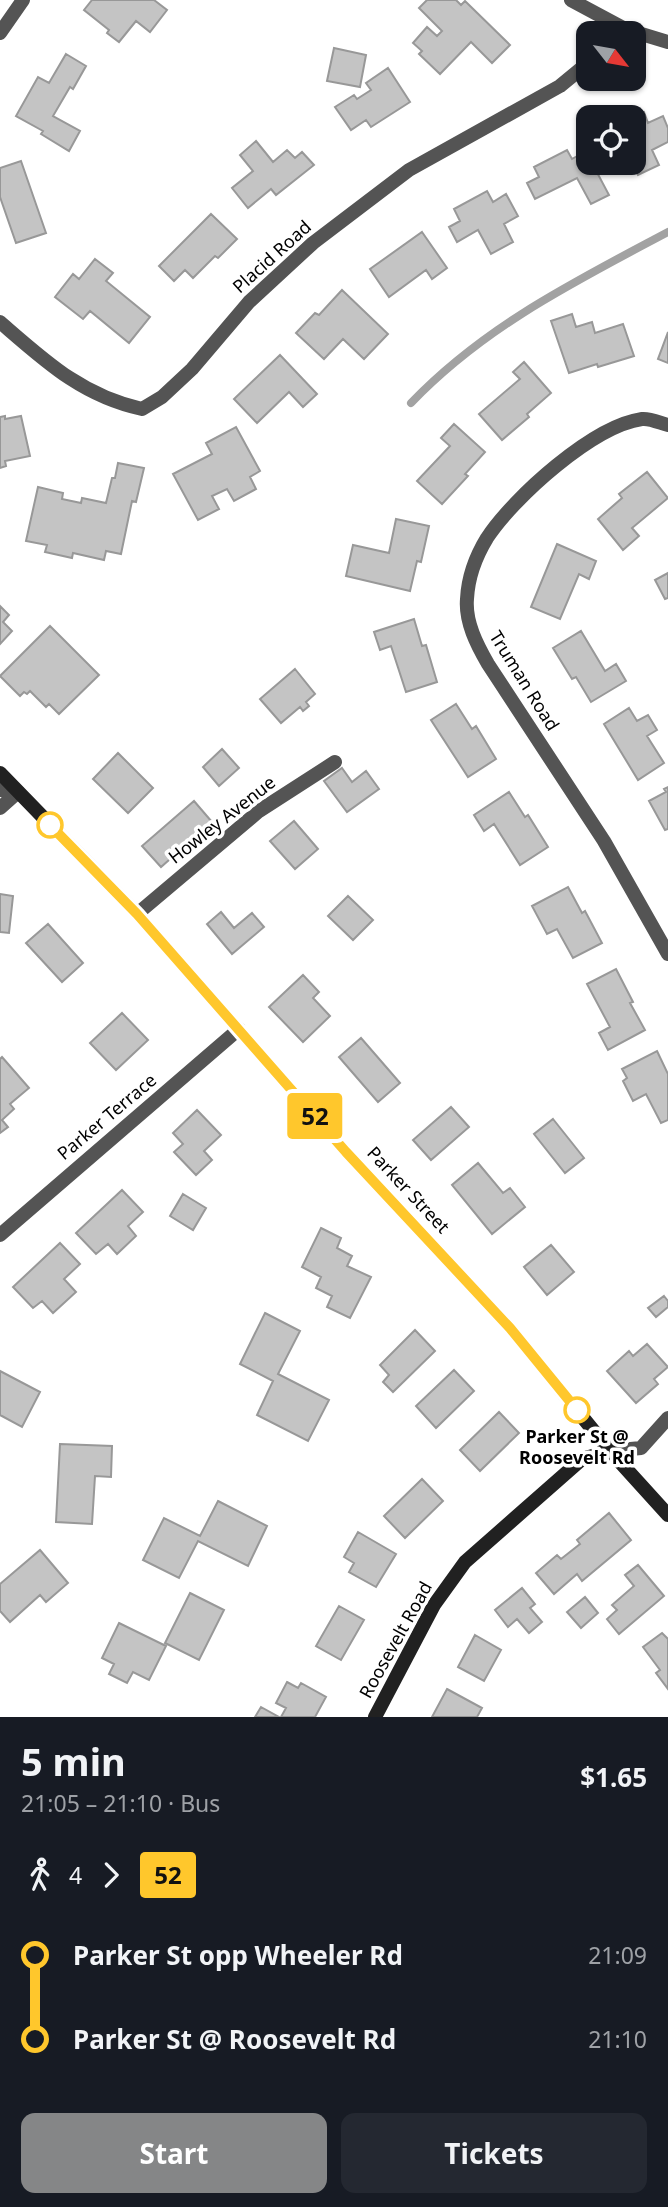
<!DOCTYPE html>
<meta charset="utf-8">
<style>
:root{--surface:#171b24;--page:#242831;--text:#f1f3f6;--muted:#9ea1a6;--accent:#858687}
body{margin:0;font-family:"Noto Sans",sans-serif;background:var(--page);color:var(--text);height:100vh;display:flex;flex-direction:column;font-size:26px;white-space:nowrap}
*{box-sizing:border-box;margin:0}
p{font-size:23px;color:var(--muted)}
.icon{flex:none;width:38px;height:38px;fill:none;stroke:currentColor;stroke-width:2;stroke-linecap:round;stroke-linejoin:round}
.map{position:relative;height:1717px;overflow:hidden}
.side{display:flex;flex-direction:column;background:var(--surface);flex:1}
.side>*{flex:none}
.badge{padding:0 14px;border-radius:5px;font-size:24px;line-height:46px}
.needle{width:46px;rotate:121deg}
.fabs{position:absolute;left:576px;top:21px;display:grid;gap:14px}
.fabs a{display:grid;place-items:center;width:70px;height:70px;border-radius:14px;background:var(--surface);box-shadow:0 2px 5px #0004;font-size:35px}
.map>.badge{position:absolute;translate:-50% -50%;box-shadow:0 0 0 4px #fff}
.legs{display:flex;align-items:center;gap:10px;height:77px;padding:0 21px;font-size:23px}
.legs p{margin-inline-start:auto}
.head{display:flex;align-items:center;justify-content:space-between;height:119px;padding:0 21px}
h1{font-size:38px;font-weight:700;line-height:52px}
.primary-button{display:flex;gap:14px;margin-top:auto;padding:14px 21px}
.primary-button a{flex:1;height:80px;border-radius:14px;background:var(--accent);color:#fff;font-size:28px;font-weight:700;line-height:80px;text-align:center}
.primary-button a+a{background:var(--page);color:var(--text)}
ul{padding:0 21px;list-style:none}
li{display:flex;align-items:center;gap:24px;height:84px;font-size:26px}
li i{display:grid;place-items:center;width:10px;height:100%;margin:0 9px;background:currentColor}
li i::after{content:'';width:18px;height:18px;margin:-9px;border:5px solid;border-radius:50%;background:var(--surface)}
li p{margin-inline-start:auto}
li:first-child i{background:linear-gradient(#0000 50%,currentColor 0)}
li:last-child i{background:linear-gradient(currentColor 50%,#0000 0)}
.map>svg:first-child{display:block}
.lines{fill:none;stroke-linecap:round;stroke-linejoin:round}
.stream{stroke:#a2a2a2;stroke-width:8}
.building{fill:#c4c4c4;stroke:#989898;stroke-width:2}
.street{stroke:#545454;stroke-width:14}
.secondary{stroke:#212121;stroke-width:14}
.line-1-casing{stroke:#fff;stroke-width:16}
.line-1{stroke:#ffc72c;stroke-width:10}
.stop-1-dot{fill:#fff;stroke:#ffc72c;stroke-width:3.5}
.labels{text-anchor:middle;stroke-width:7;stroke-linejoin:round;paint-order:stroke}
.street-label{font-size:18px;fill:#000;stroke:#fff}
.stop-label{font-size:18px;font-weight:bold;fill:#000;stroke:#fff}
</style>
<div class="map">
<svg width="668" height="1717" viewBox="0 0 668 1717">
<rect width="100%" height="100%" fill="#fff"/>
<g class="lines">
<path class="stream" d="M411,403C485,326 574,282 668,232"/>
</g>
<path class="building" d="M92,0H154L167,10L150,32L136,21L119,42L107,33L109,30L84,10Z
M427,0H456L461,5L465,1L510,45L492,63L471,42L440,74L419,54L422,51L413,43L427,27L437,36L442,31L419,8Z
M334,48L366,55L360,87L327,81Z
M66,54L86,66L73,89L70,87L53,116L80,131L69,151L41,134L43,131L16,116L38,77L49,83Z
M388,68L410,102L371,127L366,120L351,130L335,107L354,95L357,99L371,90L366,83Z
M644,112L648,123L663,116L668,128V142L652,150L659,165L638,175L632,163V117Z
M256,141L273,162L287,150L295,158L302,152L314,165L276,195L271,189L248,208L232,188L253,171L240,155Z
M567,150L572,159L586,151L588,163H592L609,195L591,204L577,178L535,199L527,183L539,177L534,167Z
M21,161L46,233L16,243L0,197V168Z
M487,191L493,202L506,194L518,216L504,224L513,242L491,254L478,230L457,242L449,227L460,221L454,209Z
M211,214L237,239L218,258L215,256L193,278L185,270L174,281L159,266Z
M422,232L447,268L432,279L426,270L389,297L370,269Z
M95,259L113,273L106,281L150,317L129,343L90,311L83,319L55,297L73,274L79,279Z
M342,290L388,334L364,359L343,339L324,359L296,333L315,313L319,315Z
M572,314L576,327L592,322L595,333L623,324L634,356L598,367L597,364L569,373L551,321Z
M668,332V363L658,359Z
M280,355L317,394L303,407L289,392L257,423L234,399Z
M524,362L551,393L527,414L529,417L502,440L479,414L520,379L513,372Z
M5,416V419L21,416L30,456L5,461L6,466L0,468V417Z
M454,424L485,452L465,474L468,476L442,504L417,481L450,446L441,438Z
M236,427L260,471L250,477L256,489L234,501L227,489L212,496L219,509L198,520L173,474L212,454L206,443Z
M118,463L144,468L136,502L132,501L121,554L106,551L104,560L73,553L72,558L45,552L47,545L26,541L38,487L63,493L62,499L81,503L82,498L106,503L112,478H115Z
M647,472L668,498L632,528L639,536L623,550L598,519L622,498L619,494Z
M396,519L429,526L421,562L417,561L410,591L346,576L353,545L389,553Z
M557,544L596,561L589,579L579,574L560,619L531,607Z
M668,573V598L665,599L655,580Z
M0,606L9,615L3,622L12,631L0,644Z
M414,619L422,646L426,645L437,682L406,692L391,646L380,650L374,632Z
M50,626L99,675L59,714L49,704L46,707L30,691L27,694L24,692L20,696L0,676Z
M581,631L605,671L616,664L626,681L591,702L576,677L572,679L553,648Z
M295,669L315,694L306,702L309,706L303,711L300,707L281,723L260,699Z
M456,704L472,729L476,726L496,759L468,777L431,720Z
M629,708L637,721L648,715L657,730L647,736L664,763L638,780L604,724Z
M222,749L239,768L219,786L203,767Z
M118,753L153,788L128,813L93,779Z
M342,768L352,782L366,771L379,789L347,812L324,781Z
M668,787V829L665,830L649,801L666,792L664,789Z
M509,792L525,817L528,815L548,847L520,865L494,824L484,831L474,815Z
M194,801L212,822L161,867L142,846Z
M294,821L318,849L295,869L270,841Z
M568,887L582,913L585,911L602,943L573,958L557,929L547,934L532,906Z
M0,894L13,896L9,933L0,932Z
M348,896L373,920L353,940L328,916Z
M221,912L234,928L252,913L264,927L232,954L207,924Z
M48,924L83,963L62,982L26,943Z
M616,969L633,1002L630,1003L645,1030L608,1050L599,1033L610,1027L587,984Z
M303,975L319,992L313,998L330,1016L303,1042L269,1007Z
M122,1013L148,1040L116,1070L90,1043Z
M361,1038L400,1083L378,1102L339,1057Z
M657,1051L668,1074V1120L661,1123L646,1094L633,1101L623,1081L627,1078L622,1069Z
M2,1057L29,1088L10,1104L14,1109L2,1120L8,1127L0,1133V1059Z
M451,1107L469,1127L431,1160L413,1140Z
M197,1110L221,1135L204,1151L212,1160L196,1175L174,1152L183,1144L173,1133Z
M553,1119L584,1158L565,1173L534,1134Z
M478,1163L503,1193L510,1188L525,1207L492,1234L452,1185Z
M122,1190L143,1212L128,1226L136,1236L117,1254L108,1244L96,1254L76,1233Z
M183,1194L206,1208L193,1230L170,1216Z
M321,1228L341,1238L337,1248L352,1256L347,1266L371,1277L350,1318L327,1307L332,1296L316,1288L321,1277L302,1267Z
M60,1243L80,1264L64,1279L76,1292L53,1313L42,1301L33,1308L13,1287Z
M551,1245L574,1272L547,1295L524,1267Z
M664,1296L668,1301V1307L656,1317L648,1308Z
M265,1313L300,1331L278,1374L329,1400L308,1441L257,1415L273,1381L240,1364Z
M415,1330L435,1351L393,1392L383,1382L389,1375L380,1365Z
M647,1344L668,1367L654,1379L658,1384L636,1403L607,1371L629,1351L633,1356Z
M454,1370L474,1391L436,1428L416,1406Z
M0,1371L40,1392L22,1427L0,1415Z
M499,1412L519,1433L480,1471L460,1450Z
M60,1444L112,1446L111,1477L95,1476L92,1524L56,1522Z
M422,1479L443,1501L405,1538L384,1516Z
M218,1501L267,1526L248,1566L198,1541L179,1578L143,1560L164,1518L200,1536Z
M609,1513L631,1540L582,1581L577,1574L554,1594L536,1573L557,1555L561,1559L580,1544L577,1540Z
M358,1532L396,1554L376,1587L349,1572L354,1563L344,1557Z
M40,1550L68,1583L46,1602L40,1595L10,1622L0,1611V1584Z
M638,1565L664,1596L619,1634L607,1619L617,1610L612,1605L634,1586L625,1575Z
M522,1588L535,1604L530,1608L542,1622L529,1633L517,1619L508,1627L495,1610Z
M190,1593L224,1610L199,1660L165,1643Z
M585,1597L598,1613L581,1628L567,1612Z
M339,1606L364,1620L341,1660L316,1646Z
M119,1623L166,1646L149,1680L133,1672L127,1683L109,1674L114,1664L102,1658Z
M662,1633L668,1639V1689L656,1673L660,1670L643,1647Z
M475,1635L501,1650L484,1681L458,1667Z
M287,1682L298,1688L301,1683L326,1697L315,1717H281L286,1708L276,1703Z
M447,1689L482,1708L477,1717H432Z
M261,1707L279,1717H255Z"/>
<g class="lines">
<path class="street" d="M571,0L625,29L668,42
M0,33L23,0
M0,322C45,361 82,396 142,409L162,397L192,369L249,302L313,243L409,170L560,86L588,63
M668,425C660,423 650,418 642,419C593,426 514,497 487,538C476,556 468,578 467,599C465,622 477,645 488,664L604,841L668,954
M0,790L18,792
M0,808L18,792
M137,914L259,811L335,762
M0,1235L239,1029
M610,1451L641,1448L668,1418"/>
<path class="secondary" d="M0,773L137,914L346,1152L510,1328L610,1451L668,1515
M375,1717L434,1605L465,1562L582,1459L610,1451"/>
</g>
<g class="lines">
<defs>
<path id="line-1" d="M50,825L137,914L346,1152L510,1328L577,1410"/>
</defs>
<use href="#line-1" class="line-1-casing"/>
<use href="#line-1" class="line-1"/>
</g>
<g class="stop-1-dot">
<circle cx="50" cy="825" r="12"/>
<circle cx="577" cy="1410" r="12"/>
</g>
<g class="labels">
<g class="street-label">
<text transform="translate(272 257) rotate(-42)" y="6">Placid Road</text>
<text transform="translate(524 681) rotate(58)" y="6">Truman Road</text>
<text transform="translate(222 820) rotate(-38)" y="6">Howley Avenue</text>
<text transform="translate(107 1117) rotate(-40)" y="6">Parker Terrace</text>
<text transform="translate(408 1190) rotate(47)" y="6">Parker Street</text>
<text transform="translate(396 1640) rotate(-61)" y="6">Roosevelt Road</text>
</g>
<g class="stop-label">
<text x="577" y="1443">Parker St @<tspan x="577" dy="21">Roosevelt Rd</tspan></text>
</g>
</g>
</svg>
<div class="fabs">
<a><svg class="needle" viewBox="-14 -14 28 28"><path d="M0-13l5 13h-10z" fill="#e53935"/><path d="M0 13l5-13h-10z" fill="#9ea1a6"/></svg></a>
<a><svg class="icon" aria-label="locate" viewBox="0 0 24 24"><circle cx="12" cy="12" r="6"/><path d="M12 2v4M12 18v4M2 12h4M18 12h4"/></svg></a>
</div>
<b class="badge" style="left:315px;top:1116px;background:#ffc72c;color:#111">52</b>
</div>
<section class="side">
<div class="head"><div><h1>5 min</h1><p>21:05 – 21:10 · Bus</p></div><b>$1.65</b></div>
<div class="legs"><svg class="icon" aria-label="walk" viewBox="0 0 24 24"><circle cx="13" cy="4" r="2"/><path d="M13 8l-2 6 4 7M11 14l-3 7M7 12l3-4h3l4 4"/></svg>4<svg class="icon" aria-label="forward" viewBox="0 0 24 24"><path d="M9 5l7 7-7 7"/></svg><b class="badge" style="background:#ffc72c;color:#111">52</b></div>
<ul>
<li><i style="color:#ffc72c"></i><b>Parker St opp Wheeler Rd</b><p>21:09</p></li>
<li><i style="color:#ffc72c"></i><b>Parker St @ Roosevelt Rd</b><p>21:10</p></li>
</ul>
<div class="primary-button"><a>Start</a><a>Tickets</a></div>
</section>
